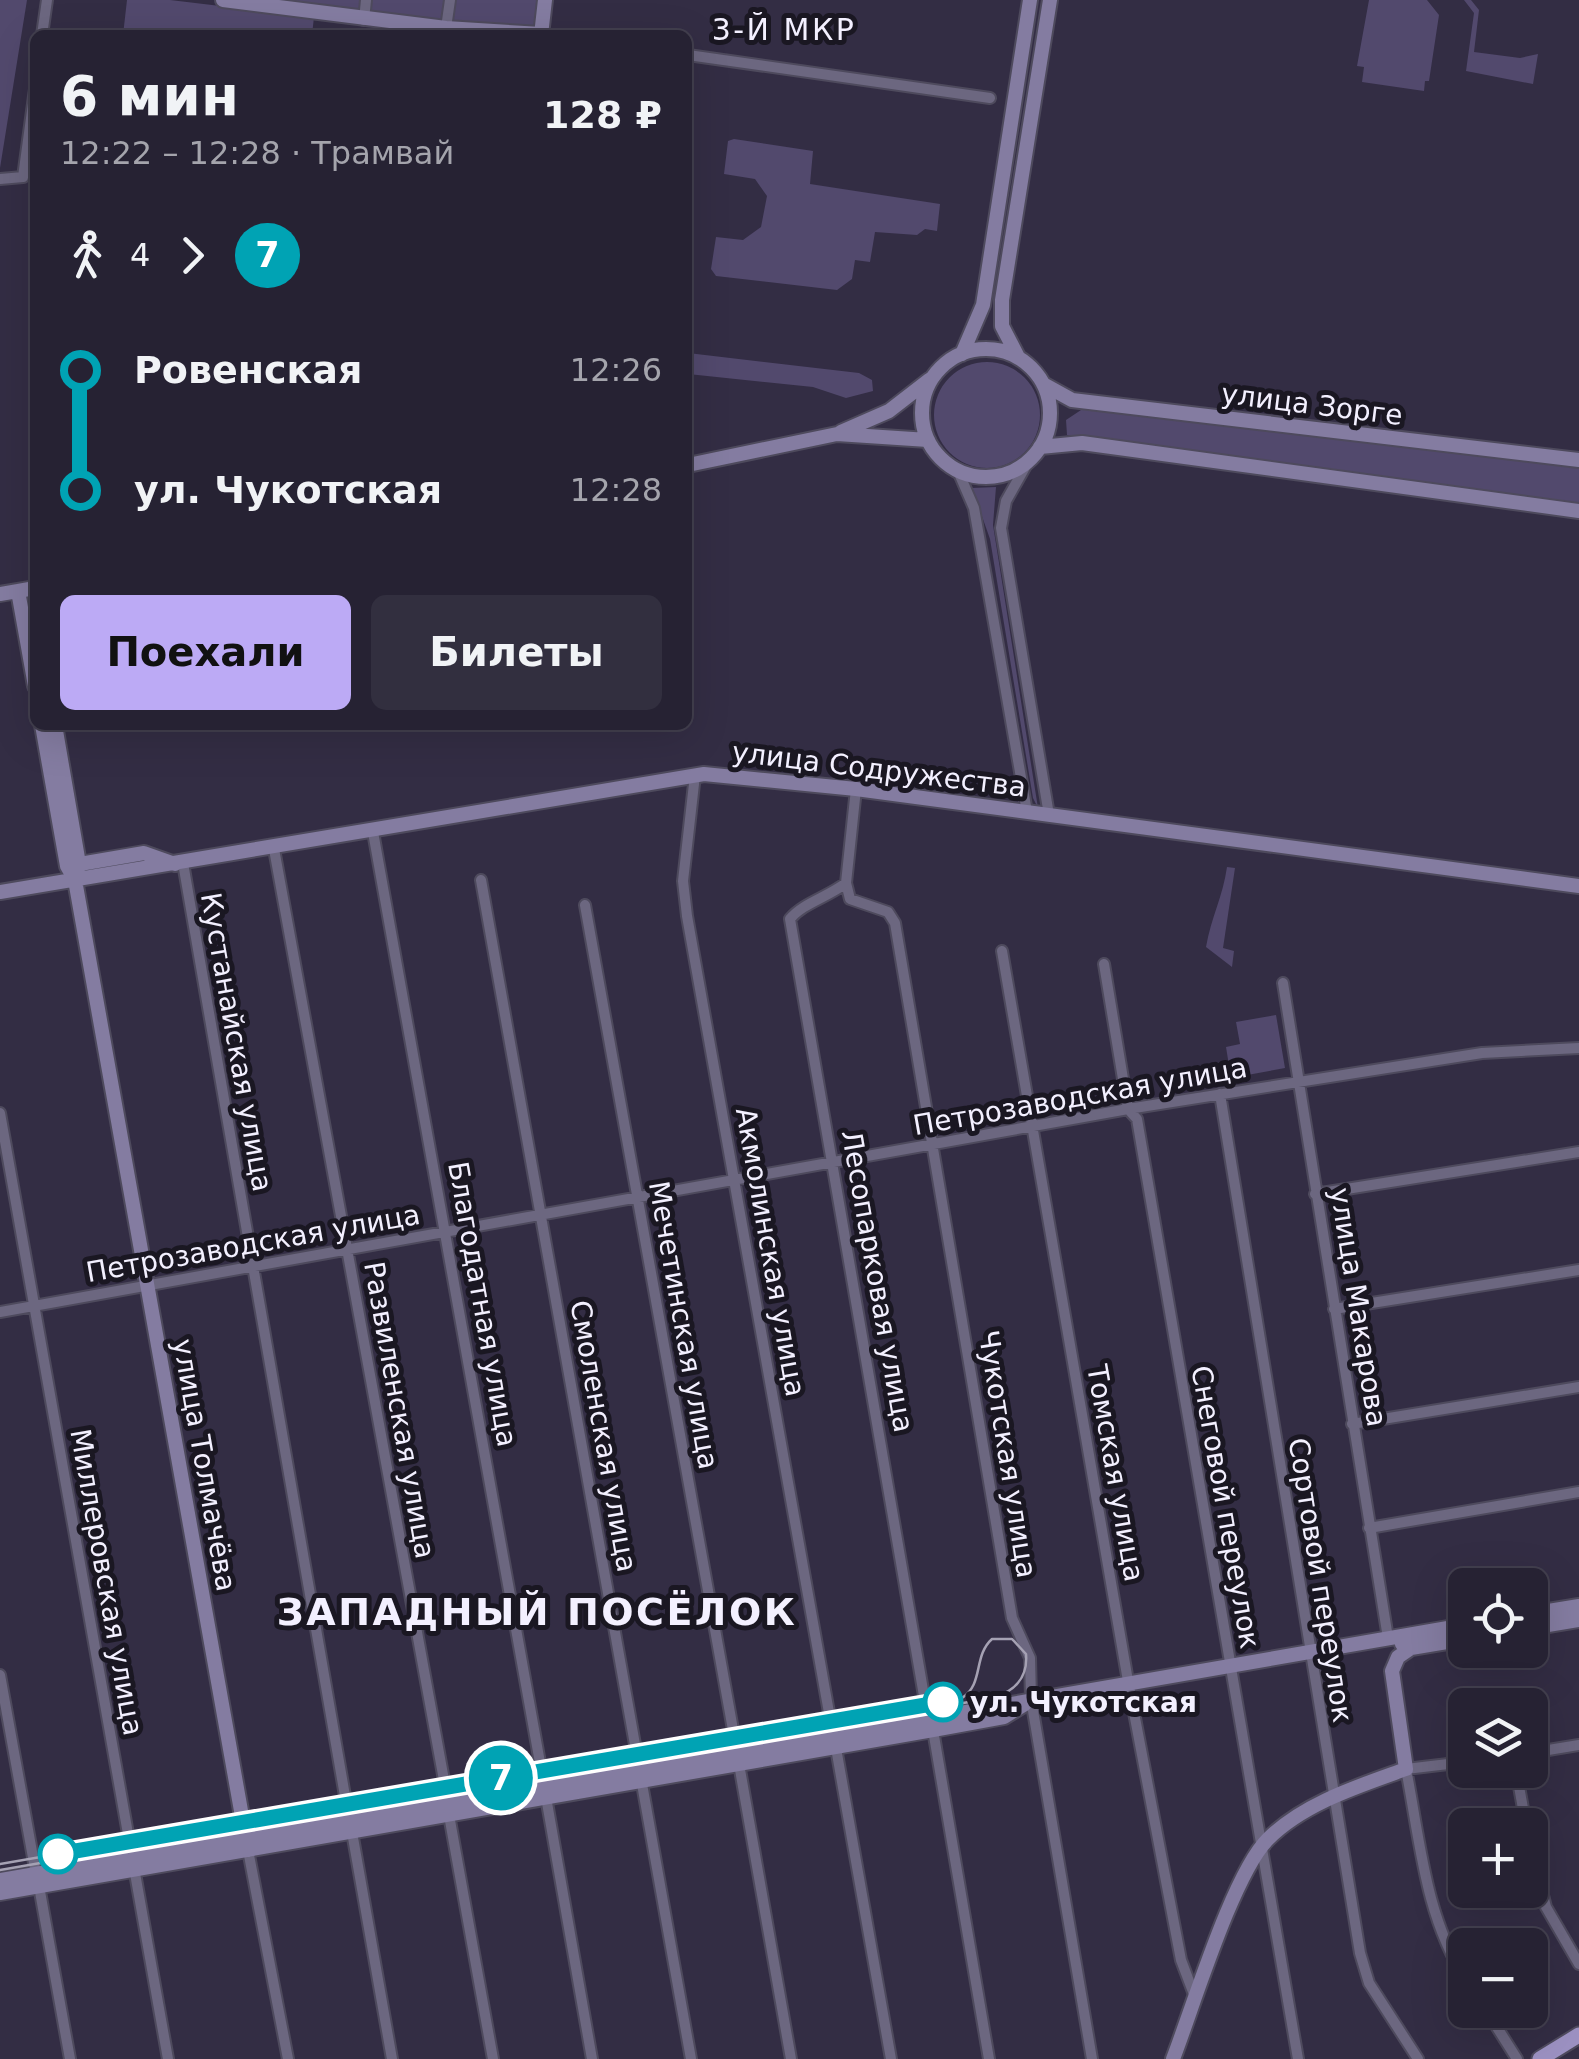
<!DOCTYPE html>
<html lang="ru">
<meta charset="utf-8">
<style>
:root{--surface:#262233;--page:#322f3f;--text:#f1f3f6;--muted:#a4a4ac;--line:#423f4e;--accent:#bcaaf5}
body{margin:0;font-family:"DejaVu Sans",sans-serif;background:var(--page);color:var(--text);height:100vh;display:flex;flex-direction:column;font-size:38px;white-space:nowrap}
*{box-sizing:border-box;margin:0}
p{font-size:32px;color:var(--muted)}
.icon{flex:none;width:55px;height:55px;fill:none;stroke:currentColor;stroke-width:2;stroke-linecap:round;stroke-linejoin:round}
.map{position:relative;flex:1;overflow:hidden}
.panel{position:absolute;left:30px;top:30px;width:662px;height:700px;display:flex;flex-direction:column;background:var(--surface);border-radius:15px;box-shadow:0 10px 40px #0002,0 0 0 2px var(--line)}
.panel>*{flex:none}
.badge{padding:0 20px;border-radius:32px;font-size:35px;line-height:65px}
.fabs{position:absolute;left:1448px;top:1568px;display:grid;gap:20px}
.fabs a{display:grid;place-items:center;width:100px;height:100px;border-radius:15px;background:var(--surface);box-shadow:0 10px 40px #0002,0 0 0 2px var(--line);font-size:50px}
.map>.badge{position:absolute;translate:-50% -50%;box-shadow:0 0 0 5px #fff}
.legs{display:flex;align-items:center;gap:15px;height:110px;padding:0 30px;font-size:32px}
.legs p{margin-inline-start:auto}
.headline{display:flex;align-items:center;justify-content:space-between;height:170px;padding:0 30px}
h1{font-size:55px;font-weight:800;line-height:75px}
.button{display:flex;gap:20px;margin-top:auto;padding:20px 30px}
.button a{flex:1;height:115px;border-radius:15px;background:var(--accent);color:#111;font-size:40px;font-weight:800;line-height:115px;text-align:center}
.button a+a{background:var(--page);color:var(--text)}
ul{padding:0 30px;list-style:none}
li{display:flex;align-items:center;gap:35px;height:120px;font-size:38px}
li i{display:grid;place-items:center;width:15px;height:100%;margin:0 12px;background:currentColor}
li i::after{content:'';width:25px;height:25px;margin:-12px;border:8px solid;border-radius:50%;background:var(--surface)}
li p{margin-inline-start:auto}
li:first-child i{background:linear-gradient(#0000 50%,currentColor 0)}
li:last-child i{background:linear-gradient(currentColor 50%,#0000 0)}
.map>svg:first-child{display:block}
.green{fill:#52496d}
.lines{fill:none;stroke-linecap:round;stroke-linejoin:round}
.street-casing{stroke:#4e4a5d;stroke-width:14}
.secondary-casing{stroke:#4e4a5d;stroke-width:18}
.primary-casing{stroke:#4e4a5d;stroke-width:19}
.street{stroke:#6c6780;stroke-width:10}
.secondary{stroke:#847ca1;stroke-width:14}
.primary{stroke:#9c91c2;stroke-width:15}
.tram{stroke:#a5a1b3;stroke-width:2.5}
.line-1-casing{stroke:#fff;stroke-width:22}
.line-1{stroke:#00a3b4;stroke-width:15}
.stop-1-dot{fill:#fff;stroke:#00a3b4;stroke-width:5}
.labels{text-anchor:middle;stroke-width:10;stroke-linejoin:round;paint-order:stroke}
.street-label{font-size:28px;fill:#f3f0ff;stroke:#1a1722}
.stop-label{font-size:28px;font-weight:bold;fill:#f3f0ff;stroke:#1a1722;text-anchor:start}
.neighbourhood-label{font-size:30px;letter-spacing:2.5px;fill:#f3f0ff;stroke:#1a1722}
.district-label{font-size:38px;font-weight:bold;letter-spacing:2.5px;fill:#f3f0ff;stroke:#1a1722}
</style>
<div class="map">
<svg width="1579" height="2059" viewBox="0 0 1579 2059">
<rect width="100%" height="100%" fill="#332d44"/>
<path class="green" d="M0,0H27L0,168Z
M127,0H170L314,17L312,35H123Z
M277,0H541L537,29L444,24Z
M1369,0H1427L1439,15L1429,81H1425L1424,91L1362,82L1364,67L1357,66Z
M1464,0H1471L1479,10L1474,52L1520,58L1538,54L1533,84L1466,71L1474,13Z
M734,139L813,151L810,184L940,204L937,231L925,229L917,235L875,232L870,262L855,260L852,279L837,290L716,276L711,269L716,237L743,240L761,227L767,196L755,179L724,174L728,141Z
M688,353L859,373L872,380L873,391L846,398L813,387L688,374Z
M934 415a53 53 0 1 1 106 0a53 53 0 1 1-106 0Z
M1084,408L1579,466V504L1067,435L1066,420Z
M996,487L993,525L1038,808L1033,798L990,539L972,488Z
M1227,867L1235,868L1223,948L1234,951L1232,967L1206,947C1211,918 1223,896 1227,867Z
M1276,1015L1285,1068L1231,1078L1226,1047L1240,1044L1236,1022Z"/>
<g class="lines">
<defs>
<path id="street" d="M364,20L366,0
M446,28L450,0
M42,35L47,0
M688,55L990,98
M0,179L23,177L35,89
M1028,462L1006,501L1001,528L1049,815
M958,471L974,508L1027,812
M695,775L683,881L687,916L833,1735
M856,789L846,883L850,899L888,912L895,923L1012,1618L1030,1658L1031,1699L1092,2059
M373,832L544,1785
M274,849L448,1802
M183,863L349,1819
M481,880L691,2059
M846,883C828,897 803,903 790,919L928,1719
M585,905L737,1752
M1002,951L1128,1681L1181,1960L1195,1997
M1104,964L1128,1109L1137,1119L1298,2059
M1283,983L1388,1638
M1220,1094L1360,1953L1369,1983L1418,2059
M0,1113L168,2059
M1315,1194L1579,1152
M1334,1309L1579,1270
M0,1312L1128,1109L1482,1053L1579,1048
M1352,1424L1579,1387
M1369,1528L1579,1492
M0,1675L36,1874
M933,1730L989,2059
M836,1748L891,2059
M1530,1753L1579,1745
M1465,1762L1406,1769C1420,1840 1425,1916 1465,1978
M739,1764L791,2059
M1516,1770L1526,1825
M546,1797L592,2059
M449,1815L493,2059
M352,1832L392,2059
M1530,1845L1546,1907L1579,1964
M248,1850L288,2059
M39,1886L70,2059
M1486,2010L1517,2059"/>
<path id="secondary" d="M223,0L446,28L541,34
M541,35L545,0
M922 413a64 64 0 1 1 128 0a64 64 0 1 1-128 0Z
M962,354L983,305L1030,0
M1018,357L1002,326V300L1050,0
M1043,384L1072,400L1579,460
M841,432L889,411L929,380
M1040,447L1082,443L1579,511
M688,465L837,434L928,440
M18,591L35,686
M0,594L35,588
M42,725L67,866L75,880L248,1850
M55,725L79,864L75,880
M74,865L144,853L175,864
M0,892L704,774L856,789L1579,886
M1530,1614L1579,1606
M1530,1628L1579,1620
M1402,1644L1411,1648L1465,1639
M0,1880L1465,1625
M0,1893L933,1730L1004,1717L1025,1704
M1173,2059C1193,2007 1233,1874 1268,1839C1304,1803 1359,1786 1406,1769L1392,1671L1398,1657L1411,1648"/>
<path id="primary" d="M1540,2059L1579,2035"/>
</defs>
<use href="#street" class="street-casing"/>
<use href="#secondary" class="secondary-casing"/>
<use href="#primary" class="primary-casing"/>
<use href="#street" class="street"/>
<use href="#secondary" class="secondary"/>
<use href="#primary" class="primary"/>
<path class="tram" d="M0,1864L962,1698C984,1684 973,1656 992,1639H1012L1026,1654C1028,1678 1014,1692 992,1698L0,1870"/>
</g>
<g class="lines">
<defs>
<path id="line-1" d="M58,1854L943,1702"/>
</defs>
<use href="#line-1" class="line-1-casing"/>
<use href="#line-1" class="line-1"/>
</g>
<g class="stop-1-dot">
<circle cx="943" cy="1702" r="18"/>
<circle cx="58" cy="1854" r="18"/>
</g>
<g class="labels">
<g class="street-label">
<text transform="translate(1312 404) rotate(7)" y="10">улица Зорге</text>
<text transform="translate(879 769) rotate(7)" y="10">улица Содружества</text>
<text transform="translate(237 1042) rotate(80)" y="10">Кустанайская улица</text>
<text transform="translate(1080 1096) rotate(-10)" y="10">Петрозаводская улица</text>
<text transform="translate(253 1243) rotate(-10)" y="10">Петрозаводская улица</text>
<text transform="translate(771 1252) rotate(80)" y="10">Акмолинская улица</text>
<text transform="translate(878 1281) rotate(80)" y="10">Лесопарковая улица</text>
<text transform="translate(483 1304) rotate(80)" y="10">Благодатная улица</text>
<text transform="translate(1359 1307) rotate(81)" y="10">улица Макарова</text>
<text transform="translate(684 1325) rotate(80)" y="10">Мечетинская улица</text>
<text transform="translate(400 1410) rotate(80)" y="10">Развиленская улица</text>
<text transform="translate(604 1436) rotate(80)" y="10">Смоленская улица</text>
<text transform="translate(1008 1454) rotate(81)" y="10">Чукотская улица</text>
<text transform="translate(205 1465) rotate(80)" y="10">улица Толмачёва</text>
<text transform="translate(1116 1473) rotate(80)" y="10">Томская улица</text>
<text transform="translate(1226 1507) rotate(80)" y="10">Снеговой переулок</text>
<text transform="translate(1321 1580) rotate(81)" y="10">Сортовой переулок</text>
<text transform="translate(107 1582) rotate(80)" y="10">Миллеровская улица</text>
</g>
<g class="stop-label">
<text x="970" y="1712">ул. Чукотская</text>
</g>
<g class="neighbourhood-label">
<text x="784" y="40">3-Й МКР</text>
</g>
<g class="district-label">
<text x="537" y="1625">ЗАПАДНЫЙ ПОСЁЛОК</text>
</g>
</g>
</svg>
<div class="fabs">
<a><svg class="icon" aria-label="locate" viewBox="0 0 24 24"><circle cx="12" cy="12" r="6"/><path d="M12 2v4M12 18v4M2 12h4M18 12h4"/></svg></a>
<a><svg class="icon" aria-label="layers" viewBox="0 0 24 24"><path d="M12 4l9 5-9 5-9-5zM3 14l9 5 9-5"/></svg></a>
<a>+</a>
<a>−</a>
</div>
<b class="badge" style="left:501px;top:1778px;background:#00a3b4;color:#fff">7</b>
<section class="panel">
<div class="headline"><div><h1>6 мин</h1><p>12:22 – 12:28 · Трамвай</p></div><b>128 ₽</b></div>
<div class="legs"><svg class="icon" aria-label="walk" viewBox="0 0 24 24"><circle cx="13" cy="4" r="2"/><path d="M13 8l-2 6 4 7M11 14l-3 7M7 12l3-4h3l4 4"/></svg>4<svg class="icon" aria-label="forward" viewBox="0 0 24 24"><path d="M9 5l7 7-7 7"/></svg><b class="badge" style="background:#00a3b4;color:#fff">7</b></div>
<ul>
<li><i style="color:#00a3b4"></i><b>Ровенская</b><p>12:26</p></li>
<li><i style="color:#00a3b4"></i><b>ул. Чукотская</b><p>12:28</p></li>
</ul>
<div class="button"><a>Поехали</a><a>Билеты</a></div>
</section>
</div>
